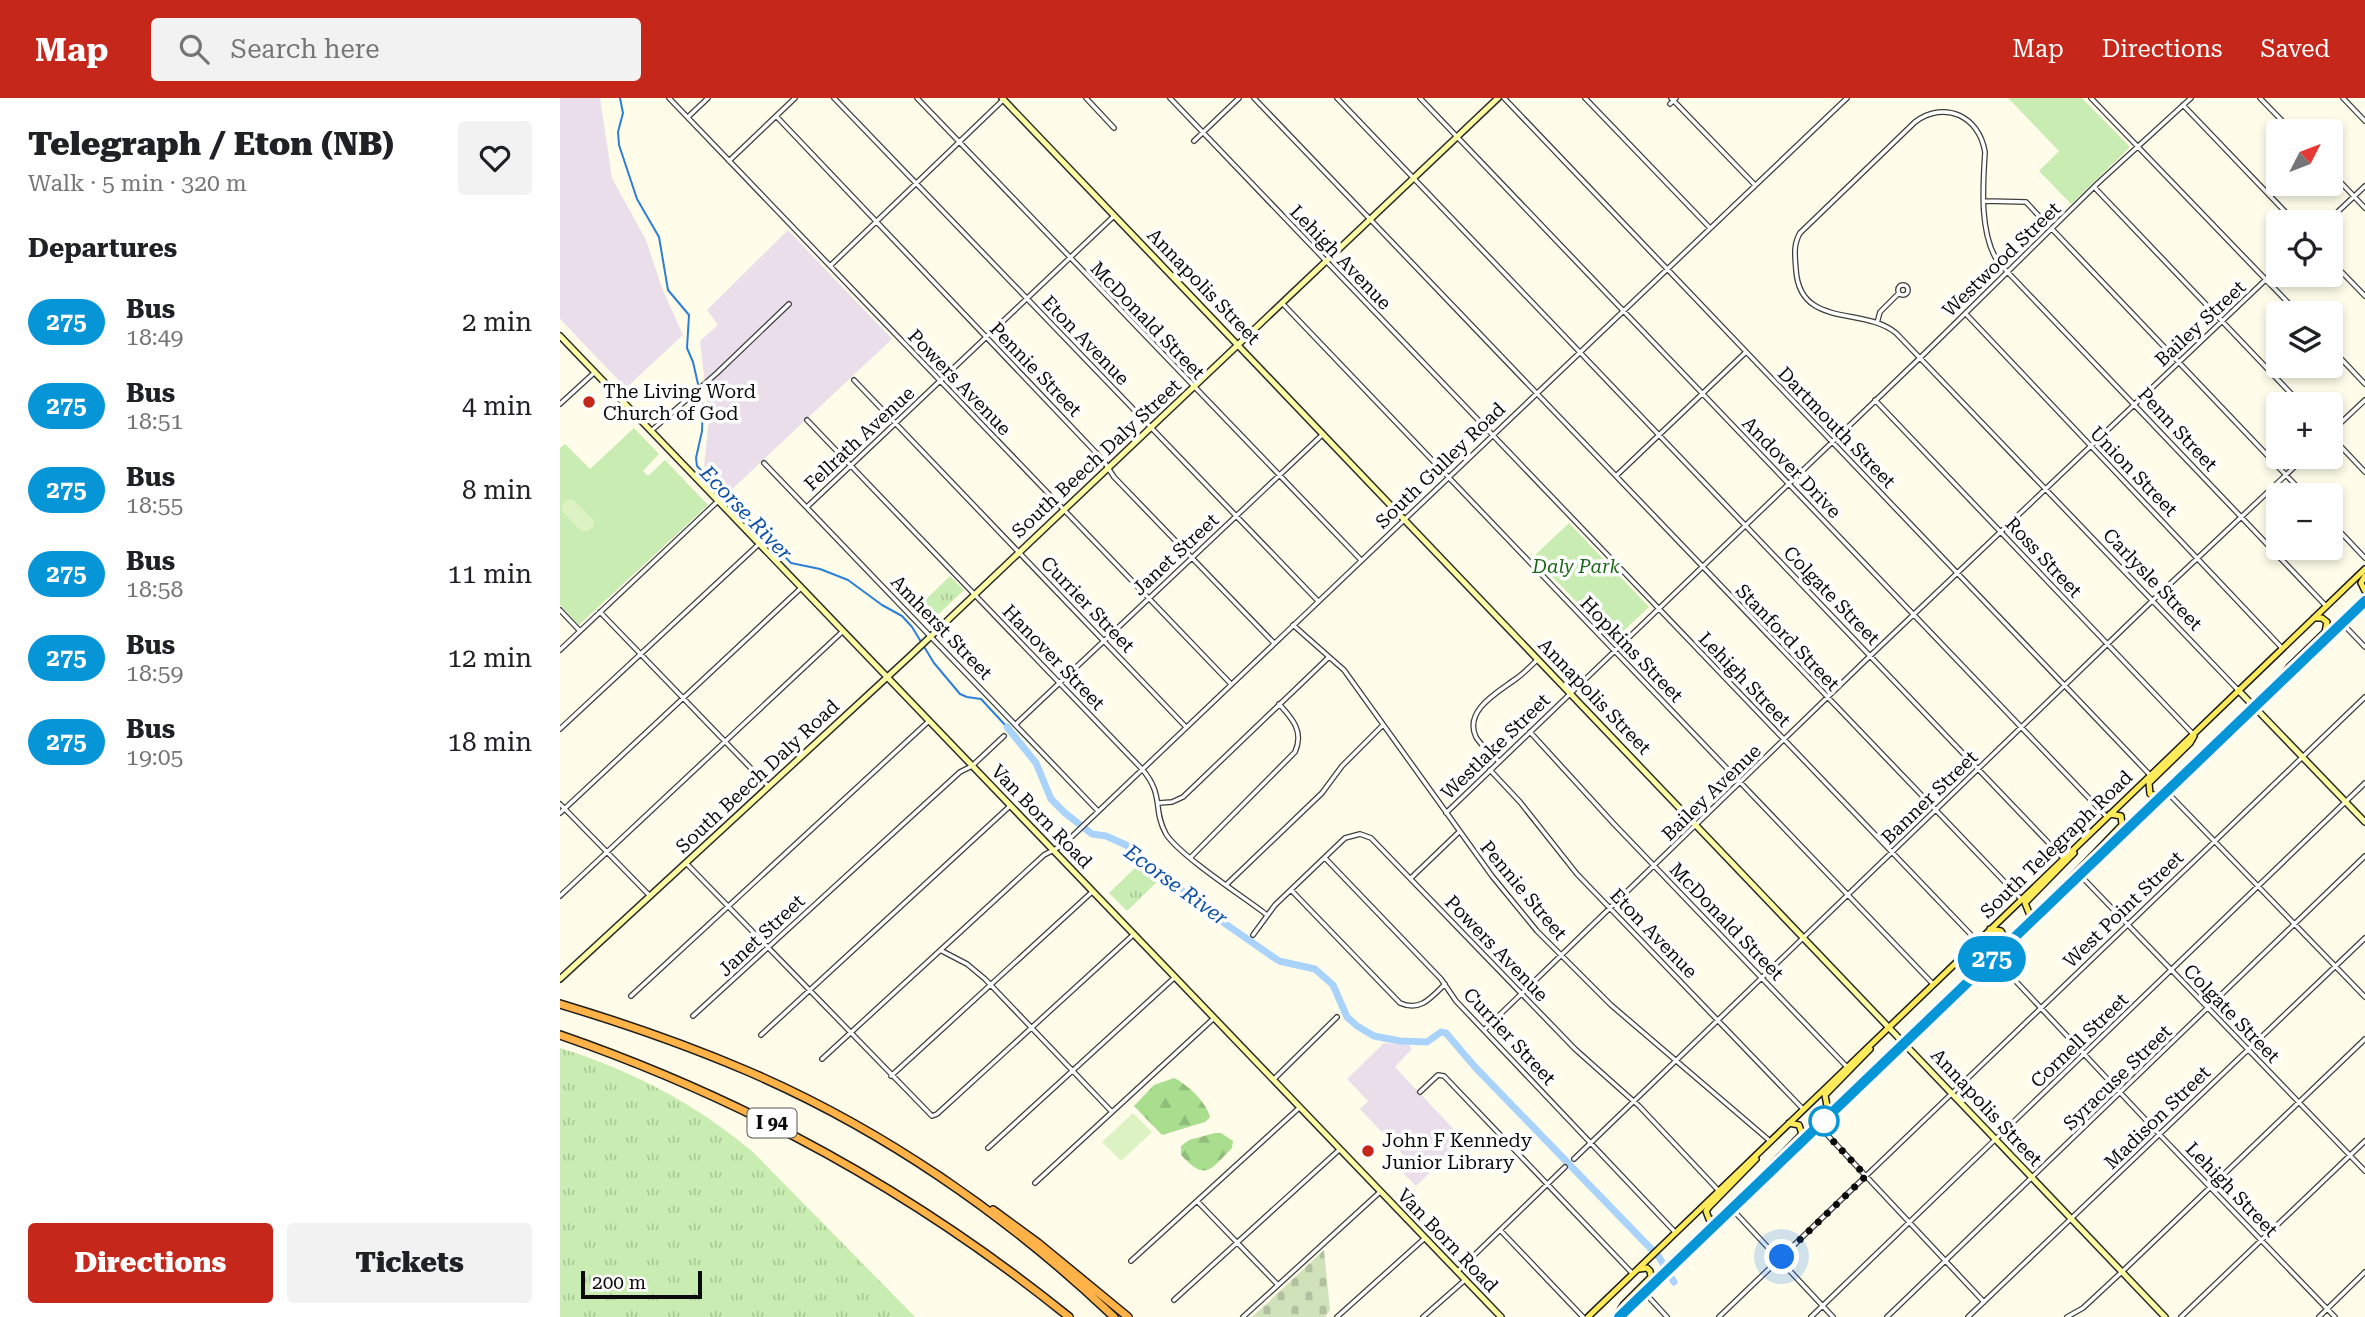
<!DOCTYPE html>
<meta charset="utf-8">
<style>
:root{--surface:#fff;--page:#f2f2f2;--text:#202124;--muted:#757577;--accent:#c5271a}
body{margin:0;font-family:"Roboto Serif",serif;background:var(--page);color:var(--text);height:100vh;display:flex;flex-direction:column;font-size:26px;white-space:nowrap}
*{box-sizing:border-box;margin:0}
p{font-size:23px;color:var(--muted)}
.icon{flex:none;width:38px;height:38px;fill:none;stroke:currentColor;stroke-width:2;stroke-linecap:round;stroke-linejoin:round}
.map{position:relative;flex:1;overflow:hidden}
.drawer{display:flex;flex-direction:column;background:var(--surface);width:560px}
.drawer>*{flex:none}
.badge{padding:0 14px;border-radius:23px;font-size:24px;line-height:46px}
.needle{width:46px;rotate:48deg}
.controls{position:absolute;left:1706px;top:21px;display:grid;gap:14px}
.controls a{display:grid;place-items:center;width:77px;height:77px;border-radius:7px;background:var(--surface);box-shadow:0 4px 10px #0003;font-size:35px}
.scale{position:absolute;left:21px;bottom:18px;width:121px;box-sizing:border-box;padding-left:7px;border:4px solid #0b0b0b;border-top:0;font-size:19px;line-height:24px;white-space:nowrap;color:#0b0b0b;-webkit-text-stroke:5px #fff;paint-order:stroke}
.you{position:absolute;width:35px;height:35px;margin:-18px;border:5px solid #fff;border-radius:50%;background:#1a73e8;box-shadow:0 0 0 10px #1a73e833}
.map>.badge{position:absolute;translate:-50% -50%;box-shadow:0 0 0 4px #fff}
h2{padding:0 28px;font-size:26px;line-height:63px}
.round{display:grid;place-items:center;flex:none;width:74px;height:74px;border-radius:7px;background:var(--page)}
.overview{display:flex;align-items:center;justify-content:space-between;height:119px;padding:0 28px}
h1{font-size:33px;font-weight:800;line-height:52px}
.button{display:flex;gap:14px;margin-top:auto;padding:14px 28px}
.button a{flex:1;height:80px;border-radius:7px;background:var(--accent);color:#fff;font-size:28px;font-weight:800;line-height:80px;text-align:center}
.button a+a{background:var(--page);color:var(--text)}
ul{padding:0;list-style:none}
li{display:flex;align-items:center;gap:21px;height:84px;padding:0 28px}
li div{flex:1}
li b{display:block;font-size:26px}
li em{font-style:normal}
li .badge{min-width:77px;font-weight:700;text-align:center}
header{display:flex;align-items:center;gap:42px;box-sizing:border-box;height:98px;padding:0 35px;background:var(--accent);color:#fff}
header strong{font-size:33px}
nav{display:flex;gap:38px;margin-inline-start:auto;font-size:24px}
.search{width:490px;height:63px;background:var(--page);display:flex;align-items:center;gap:18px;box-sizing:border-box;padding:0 24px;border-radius:7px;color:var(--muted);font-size:26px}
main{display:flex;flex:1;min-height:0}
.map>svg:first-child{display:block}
.industrial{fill:#ebdeeb}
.grass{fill:url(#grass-tufts)}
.forest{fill:url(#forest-firs)}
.cemetery{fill:url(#cemetery-stones)}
.park{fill:#c8ecb1}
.pitch{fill:#dcf2c3}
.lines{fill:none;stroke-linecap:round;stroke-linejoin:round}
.stream{stroke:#2c7ed7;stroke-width:2}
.river{stroke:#aad3fb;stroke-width:7}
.street-casing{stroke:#3e3e3e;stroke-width:6}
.secondary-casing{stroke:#2d2d2d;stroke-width:8}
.primary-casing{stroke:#1c1c1c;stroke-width:8}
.highway-casing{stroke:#1c1c1c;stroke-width:10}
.street{stroke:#fff;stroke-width:3.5}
.secondary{stroke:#feffa5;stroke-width:5}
.primary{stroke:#ffeb5a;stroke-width:5}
.highway{stroke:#ffb248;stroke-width:7}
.line-casing{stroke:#fff;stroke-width:16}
.line{stroke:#0696d7;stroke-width:10}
.walk{stroke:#0b0b0b;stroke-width:7;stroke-dasharray:0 12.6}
.poi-dot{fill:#c5271a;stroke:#fff;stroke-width:2.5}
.stop-dot{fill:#fff;stroke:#0696d7;stroke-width:3.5}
.labels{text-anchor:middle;stroke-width:7;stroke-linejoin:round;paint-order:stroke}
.shield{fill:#fff;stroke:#545454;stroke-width:2}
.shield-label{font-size:18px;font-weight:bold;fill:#0b0b0b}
.street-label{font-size:19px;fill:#0b0b0b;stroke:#fff}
.poi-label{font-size:19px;fill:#0b0b0b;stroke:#fff;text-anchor:start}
.park-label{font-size:19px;font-style:italic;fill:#1f6718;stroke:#fff}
.water-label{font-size:21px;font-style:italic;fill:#0d50a5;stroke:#fff}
</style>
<header>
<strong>Map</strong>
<div class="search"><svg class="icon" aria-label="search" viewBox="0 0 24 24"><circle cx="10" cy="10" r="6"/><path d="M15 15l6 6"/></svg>Search here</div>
<nav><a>Map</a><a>Directions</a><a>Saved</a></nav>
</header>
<main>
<section class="drawer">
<div class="overview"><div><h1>Telegraph / Eton (NB)</h1><p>Walk · 5 min · 320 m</p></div><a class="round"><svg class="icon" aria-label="heart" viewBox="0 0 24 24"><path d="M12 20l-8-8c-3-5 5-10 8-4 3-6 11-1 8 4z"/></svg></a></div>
<h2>Departures</h2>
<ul>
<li><span class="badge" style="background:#0696d7;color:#fff">275</span><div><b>Bus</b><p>18:49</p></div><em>2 min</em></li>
<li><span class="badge" style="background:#0696d7;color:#fff">275</span><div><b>Bus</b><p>18:51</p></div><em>4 min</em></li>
<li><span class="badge" style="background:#0696d7;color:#fff">275</span><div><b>Bus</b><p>18:55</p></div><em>8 min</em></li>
<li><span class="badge" style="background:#0696d7;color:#fff">275</span><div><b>Bus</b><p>18:58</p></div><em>11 min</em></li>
<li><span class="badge" style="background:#0696d7;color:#fff">275</span><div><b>Bus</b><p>18:59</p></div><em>12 min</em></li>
<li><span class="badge" style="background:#0696d7;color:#fff">275</span><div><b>Bus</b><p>19:05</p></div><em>18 min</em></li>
</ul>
<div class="button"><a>Directions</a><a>Tickets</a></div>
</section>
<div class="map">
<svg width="1805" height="1219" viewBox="0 0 1805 1219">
<defs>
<pattern id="grass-tufts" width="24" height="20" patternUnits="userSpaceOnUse" patternTransform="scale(1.75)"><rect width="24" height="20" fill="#c8ecb1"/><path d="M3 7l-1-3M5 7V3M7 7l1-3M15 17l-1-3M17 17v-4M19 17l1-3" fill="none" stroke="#aac997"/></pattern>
<pattern id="forest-firs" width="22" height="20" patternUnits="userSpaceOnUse" patternTransform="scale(1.75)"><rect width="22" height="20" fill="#a9de8f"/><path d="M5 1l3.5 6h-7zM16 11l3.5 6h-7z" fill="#90bd7a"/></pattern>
<pattern id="cemetery-stones" width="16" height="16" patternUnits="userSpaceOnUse" patternTransform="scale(1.75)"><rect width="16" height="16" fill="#d0e2ba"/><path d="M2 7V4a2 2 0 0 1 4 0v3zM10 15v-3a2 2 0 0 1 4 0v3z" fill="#b1c19f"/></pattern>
</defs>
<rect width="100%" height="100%" fill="#fffdea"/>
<path class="industrial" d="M0,0H40L52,80L86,142L102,190L123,237L66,290L0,221Z
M228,132L332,241L168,395L144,368L149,321L140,243L158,227L147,212Z
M824,945L849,947L852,951L835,969L904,1042L856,1088L842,1074L847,1069L841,1062L844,1058L800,1011L808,1003L787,981Z"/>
<path class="grass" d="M390,478L404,492L368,526L355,512Z
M577,768L599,782L567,813L549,795Z
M0,950C71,972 136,1006 193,1054L355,1219H0Z"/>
<path class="forest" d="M614,980C627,986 647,1005 650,1019L645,1024L602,1037L574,1008L594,987Z
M655,1035H661L673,1043L672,1050C650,1072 646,1084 621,1057V1048L629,1042Z"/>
<path class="cemetery" d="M764,1152L770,1212L765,1219H692Z"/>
<path class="park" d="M1448,0H1522L1570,49L1511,106L1479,73L1499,53Z
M74,330L99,356L83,373L88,378L105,362L148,407L19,527L0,507V350L5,346L30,371Z
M1009,425L1089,509L1054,542L973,459Z"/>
<path class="pitch" d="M8,401L14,402L34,423L33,429L28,433H21L2,413V407Z
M573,1015L592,1034L561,1063L542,1044Z"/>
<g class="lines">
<path class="stream" d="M60,0L63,15L58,34L59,47L77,101L99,139L108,192L129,217L127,250L133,264L143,308L142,333L136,360L137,368L231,465L260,471L288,482L322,507L342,518L352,529L374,565L400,596L407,599L421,601L447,629"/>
<path class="river" d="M447,629L476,665L491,701L505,715L532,736L546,738L566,747L647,813L719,863L755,871L773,887L787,919L797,928L814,938L840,943L867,944L881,934L886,935L915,969L1099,1159L1114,1184"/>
<defs>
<path id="street" d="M109,0L671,586
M274,0L758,503
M357,0L801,462
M526,0L554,30
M610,0L1417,843
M694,0L1461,801
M777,0L1503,760
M860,0L1547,719
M944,0L1590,677
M1025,0L1150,130
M1111,0L1195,87
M1531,0L1738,215
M1700,0L1732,33
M1783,0L1805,23
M1110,6L1116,0
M1623,7L1735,124
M216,18L543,362L554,379L714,545
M128,19L148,0
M634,43L679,0
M169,63L235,0
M1771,74L1805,110
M1535,90L1741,306
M1425,103L1466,104L1478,117
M1767,124L1805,88
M1492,131L1745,397
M1771,163L1805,198
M270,168L444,1
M1338 192a5 5 0 1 1 10 0a5 5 0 1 1-10 0Z
M722,205L1373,886
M1406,216L1722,550
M1317,225L1320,214L1339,195
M1771,250L1805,286
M294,282L626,629
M1315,302L1633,636
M0,306L35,274
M247,322L582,671C605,698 592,711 606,736C620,758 684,799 707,817
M91,333L157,275L229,206
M1771,334L1805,302
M1771,338L1805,374
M204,365L538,713
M1056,378L1186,254
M247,409L554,118
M1771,424L1805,460
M0,512L20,533
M40,514L209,689
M1782,525L1805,549
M733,527L784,572L932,778L977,833L1051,907L1210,1043
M0,552L158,403
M1678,592L1336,235C1303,208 1240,231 1236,172C1235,158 1233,147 1240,135L1355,24C1385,2 1419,18 1425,54C1423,87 1419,135 1438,164L1766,508
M456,626L762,337
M0,631L199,446
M970,634L1054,726L1287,969
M939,664C932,656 921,648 916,639C903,612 940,593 957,580C964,575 971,568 978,561
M930,672L960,704L1017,776L1243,1011
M1607,694L1805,899
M599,705L612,704L623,699L769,559
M0,706L90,798
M0,715L241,490
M886,715L1364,256L1538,85L1631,0
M631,759L735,654C744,634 733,621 719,606
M765,760L881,881L896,903L1116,1135
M126,765L372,1018L377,1016L573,837
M1520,777L1805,1073
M851,780L899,734
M667,786L762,695L782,668L823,627
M731,792L840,905C860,914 871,900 885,886
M0,798L282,534
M693,837L715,807L785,740L800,736L811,740L1015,951L1079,1008L1159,1093
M382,853L407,866L425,881L552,1014
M1434,860L1599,1036L1775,1219
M71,898L369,623
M133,918L400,674L412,668L444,638
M924,932L1310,558L1718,170
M201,937L450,708
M262,961L484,757L503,747L1287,0
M331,978L532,794
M714,981L777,919
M860,994L878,977L884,978L1072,1175
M1259,1028L1424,1204
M428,1050L614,880
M1014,1061L1592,503L1745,359
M475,1085L653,921
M637,1103L718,1187
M1172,1111L1273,1219
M940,1132L1023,1219
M571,1163L739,1010
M898,1173L1005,1069
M1085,1195L1107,1219
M614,1202L779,1052
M683,1219L820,1094
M777,1219L865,1140
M863,1219L905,1182
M1159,1219L1805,599
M1251,1219L1805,685
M1327,1219L1805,758
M1408,1219L1805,840
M1507,1219L1523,1210L1566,1170L1805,941
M1621,1219L1805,1043
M1759,1219L1805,1174"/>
<path id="secondary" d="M442,0L1605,1219
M0,238L941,1219
M1678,592L1805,724
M0,881L349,559L938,0"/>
<path id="primary" d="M1805,478L1801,485L1805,493
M1718,584L1730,568L1765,534L1767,524L1762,520H1754
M1600,699L1590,696L1589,685L1630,645L1634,638
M1512,779L1562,727L1561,718L1550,716
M1478,817L1469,815L1465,805L1514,755
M1394,893L1442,844L1444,838L1441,833L1430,831
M1275,1010L1267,1008L1265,997L1310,951
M1193,1087L1242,1036L1239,1027L1229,1025
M1159,1123L1149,1121L1146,1113L1149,1109L1196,1061
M1056,1218L1064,1206L1091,1179L1090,1173L1087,1170L1079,1171
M1028,1219L1805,471
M1059,1219L1805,503"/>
<path id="highway" d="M0,906C63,925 124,946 185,972C321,1030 447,1117 554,1219
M0,937C185,1001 357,1096 509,1219
M433,1112L478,1145L568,1219"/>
</defs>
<use href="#street" class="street-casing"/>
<use href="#secondary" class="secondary-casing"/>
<use href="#primary" class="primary-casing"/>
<use href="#highway" class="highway-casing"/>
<use href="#street" class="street"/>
<use href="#secondary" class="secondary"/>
<use href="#primary" class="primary"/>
<use href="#highway" class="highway"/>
</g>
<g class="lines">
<defs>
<path id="line" d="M1059,1219L1805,503"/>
</defs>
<use href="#line" class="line-casing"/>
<use href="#line" class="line"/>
<path class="walk" d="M1222,1159L1306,1078L1259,1028L1264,1023"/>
</g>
<g class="poi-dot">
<circle cx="29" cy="304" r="7"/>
<circle cx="808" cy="1053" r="7"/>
</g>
<circle class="stop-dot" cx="1264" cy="1023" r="14"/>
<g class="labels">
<rect class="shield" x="187.5" y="1010.5" width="49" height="29" rx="5"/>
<g class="shield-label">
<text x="212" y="1031">I 94</text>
</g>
<g class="street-label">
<text transform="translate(781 159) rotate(46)" y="7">Lehigh Avenue</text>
<text transform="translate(1441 161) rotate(-44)" y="7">Westwood Street</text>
<text transform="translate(644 188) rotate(46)" y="7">Annapolis Street</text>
<text transform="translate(588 222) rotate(46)" y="7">McDonald Street</text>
<text transform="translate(1640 225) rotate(-43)" y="7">Bailey Street</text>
<text transform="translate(526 242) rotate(46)" y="7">Eton Avenue</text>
<text transform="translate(476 271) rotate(46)" y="7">Pennie Street</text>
<text transform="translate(400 284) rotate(46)" y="7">Powers Avenue</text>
<text transform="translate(1277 329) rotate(46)" y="7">Dartmouth Street</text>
<text transform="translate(1618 331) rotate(47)" y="7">Penn Street</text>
<text transform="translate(299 340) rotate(-43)" y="7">Fellrath Avenue</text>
<text transform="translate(536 360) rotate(-43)" y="7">South Beech Daly Street</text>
<text transform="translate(880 367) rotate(-44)" y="7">South Gulley Road</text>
<text transform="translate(1232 369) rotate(46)" y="7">Andover Drive</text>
<text transform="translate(1574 373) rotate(46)" y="7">Union Street</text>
<text transform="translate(615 456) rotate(-43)" y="7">Janet Street</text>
<text transform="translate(1484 459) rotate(47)" y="7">Ross Street</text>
<text transform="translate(1593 481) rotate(46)" y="7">Carlysle Street</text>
<text transform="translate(1272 497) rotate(46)" y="7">Colgate Street</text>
<text transform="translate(528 506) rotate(46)" y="7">Currier Street</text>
<text transform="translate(382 529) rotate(46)" y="7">Amherst Street</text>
<text transform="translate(1228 539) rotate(46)" y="7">Stanford Street</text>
<text transform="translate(1072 551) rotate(46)" y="7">Hopkins Street</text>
<text transform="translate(494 559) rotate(46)" y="7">Hanover Street</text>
<text transform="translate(1185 581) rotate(46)" y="7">Lehigh Street</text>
<text transform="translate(1035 598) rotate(46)" y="7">Annapolis Street</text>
<text transform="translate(935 648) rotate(-44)" y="7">Westlake Street</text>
<text transform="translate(197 678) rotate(-43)" y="7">South Beech Daly Road</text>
<text transform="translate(1151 694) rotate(-44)" y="7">Bailey Avenue</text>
<text transform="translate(1369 699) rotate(-44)" y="7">Banner Street</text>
<text transform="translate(482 718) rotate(46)" y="7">Van Born Road</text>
<text transform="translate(1496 746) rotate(-44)" y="7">South Telegraph Road</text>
<text transform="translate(964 792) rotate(50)" y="7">Pennie Street</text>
<text transform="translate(1563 811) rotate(-44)" y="7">West Point Street</text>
<text transform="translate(1167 823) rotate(46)" y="7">McDonald Street</text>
<text transform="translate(1094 835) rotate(46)" y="7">Eton Avenue</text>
<text transform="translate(201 837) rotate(-43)" y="7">Janet Street</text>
<text transform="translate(937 850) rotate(46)" y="7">Powers Avenue</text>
<text transform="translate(1672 915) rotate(46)" y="7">Colgate Street</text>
<text transform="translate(950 938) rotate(47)" y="7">Currier Street</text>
<text transform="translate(1519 942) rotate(-44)" y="7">Cornell Street</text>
<text transform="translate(1557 979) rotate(-44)" y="7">Syracuse Street</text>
<text transform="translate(1427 1009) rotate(47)" y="7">Annapolis Street</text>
<text transform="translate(1597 1019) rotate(-44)" y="7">Madison Street</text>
<text transform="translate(1672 1091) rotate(46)" y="7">Lehigh Street</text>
<text transform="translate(888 1142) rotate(46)" y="7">Van Born Road</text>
</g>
<g class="poi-label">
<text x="43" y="300">The Living Word<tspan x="43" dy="22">Church of God</tspan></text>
<text x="822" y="1049">John F Kennedy<tspan x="822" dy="22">Junior Library</tspan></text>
</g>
<g class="park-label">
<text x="1016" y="475">Daly Park</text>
</g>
<g class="water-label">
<text transform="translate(186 415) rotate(46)" y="7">Ecorse River</text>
<text transform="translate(616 787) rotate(36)" y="7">Ecorse River</text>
</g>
</g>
</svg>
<div class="controls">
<a><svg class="needle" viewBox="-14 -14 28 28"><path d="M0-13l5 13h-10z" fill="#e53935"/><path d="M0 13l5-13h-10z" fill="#757577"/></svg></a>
<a><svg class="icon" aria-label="locate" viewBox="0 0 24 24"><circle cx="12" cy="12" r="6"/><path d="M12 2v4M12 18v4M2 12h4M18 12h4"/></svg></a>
<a><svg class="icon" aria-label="layers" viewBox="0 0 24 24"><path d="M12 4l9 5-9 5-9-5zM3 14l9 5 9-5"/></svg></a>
<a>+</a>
<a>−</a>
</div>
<div class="scale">200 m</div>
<div class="you" style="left:1222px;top:1159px"></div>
<b class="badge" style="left:1432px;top:861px;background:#0696d7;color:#fff">275</b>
</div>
</main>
